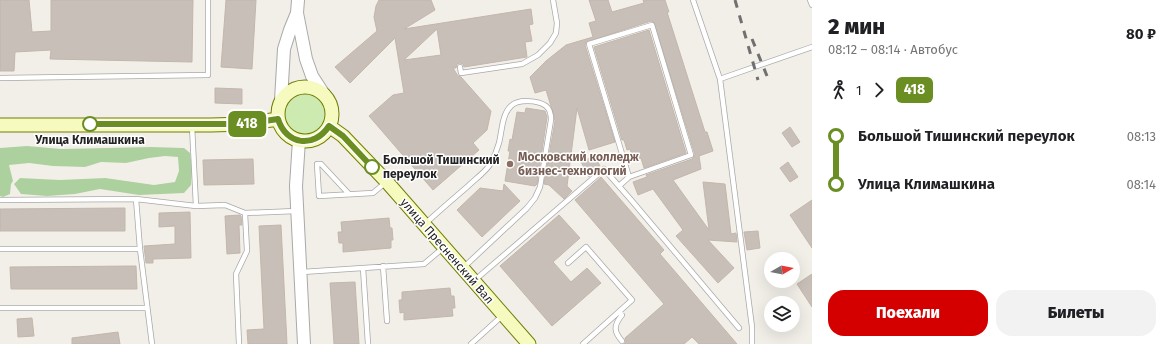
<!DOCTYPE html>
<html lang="ru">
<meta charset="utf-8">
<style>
:root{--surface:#fff;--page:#f2f2f2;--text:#202124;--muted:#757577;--accent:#d40000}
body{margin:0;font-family:"Fira Sans",sans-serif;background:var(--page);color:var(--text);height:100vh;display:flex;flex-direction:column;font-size:15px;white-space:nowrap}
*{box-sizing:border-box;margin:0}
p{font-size:13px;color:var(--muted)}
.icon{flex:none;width:22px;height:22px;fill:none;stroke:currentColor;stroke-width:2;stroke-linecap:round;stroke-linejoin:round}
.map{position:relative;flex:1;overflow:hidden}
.details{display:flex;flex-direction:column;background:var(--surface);width:360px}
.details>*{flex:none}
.badge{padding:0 8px;border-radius:6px;font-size:14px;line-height:26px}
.needle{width:26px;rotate:81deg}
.buttons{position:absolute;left:764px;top:252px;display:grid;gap:8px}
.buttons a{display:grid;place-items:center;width:36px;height:36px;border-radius:50%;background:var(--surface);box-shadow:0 4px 16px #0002;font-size:20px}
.map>.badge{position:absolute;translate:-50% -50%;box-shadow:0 0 0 2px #fff}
.legs{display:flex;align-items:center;gap:6px;height:44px;padding:0 16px;font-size:13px}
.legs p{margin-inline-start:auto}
.headline{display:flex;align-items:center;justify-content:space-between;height:68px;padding:0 16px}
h1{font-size:22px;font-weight:800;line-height:30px}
.action{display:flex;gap:8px;margin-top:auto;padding:8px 16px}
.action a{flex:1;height:46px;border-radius:16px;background:var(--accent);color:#fff;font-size:16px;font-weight:800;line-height:46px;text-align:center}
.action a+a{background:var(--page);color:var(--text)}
ul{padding:0 16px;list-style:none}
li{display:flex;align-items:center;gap:14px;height:48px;font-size:15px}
li i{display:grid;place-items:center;width:6px;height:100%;margin:0 5px;background:currentColor}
li i::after{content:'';width:10px;height:10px;margin:-5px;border:3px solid;border-radius:50%;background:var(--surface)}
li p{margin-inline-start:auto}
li:first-child i{background:linear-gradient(#0000 50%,currentColor 0)}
li:last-child i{background:linear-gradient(currentColor 50%,#0000 0)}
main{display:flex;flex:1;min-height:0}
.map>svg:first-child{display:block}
.grass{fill:#cdebb0}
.forest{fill:#add19e}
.building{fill:#c7bfb8;stroke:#c4b6ab;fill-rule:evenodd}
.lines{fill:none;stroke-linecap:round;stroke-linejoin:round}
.service-casing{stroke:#a9a9a9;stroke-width:6}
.tertiary-casing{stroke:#a9a9a9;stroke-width:14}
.secondary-casing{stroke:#707d05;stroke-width:15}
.service{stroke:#fff;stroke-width:4.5}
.tertiary{stroke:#fff;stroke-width:12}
.secondary{stroke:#f7fabf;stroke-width:13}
.rail{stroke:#707070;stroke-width:3;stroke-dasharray:8 8;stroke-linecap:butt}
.line-1-casing{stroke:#fff;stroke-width:9}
.line-1{stroke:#6b8e23;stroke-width:6}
.stop-1-dot{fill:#fff;stroke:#6b8e23;stroke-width:2}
.education-dot{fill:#8d6e63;stroke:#fff;stroke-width:1.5}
.labels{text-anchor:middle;stroke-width:3;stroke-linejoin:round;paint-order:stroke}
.stop-label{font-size:12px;font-weight:bold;fill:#222;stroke:#fff}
.education-label{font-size:12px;font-weight:bold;fill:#785e54;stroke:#fff;text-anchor:start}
.street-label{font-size:12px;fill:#222;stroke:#fff}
</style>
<main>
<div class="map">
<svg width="812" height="344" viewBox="0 0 812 344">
<rect width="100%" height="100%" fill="#f2efe9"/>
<path class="grass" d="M281 114a23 23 0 1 1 46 0a23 23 0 1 1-46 0Z"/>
<path class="forest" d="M27,146L61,149L151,147L184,148L190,153L192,168L191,185L184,193L139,195L100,189L75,194L47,196L21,194L14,184L20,178L60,180L105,178L154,185L175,182L179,171L178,157L165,156L149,158L126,163L101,162L85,167L53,166L29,163L9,165L13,181L11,184L10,194L3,197L0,196V148Z"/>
<path class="building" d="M0,0H29L32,32L51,31V0H193L192,62L50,59L51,50L15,52L14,71H0Z
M226,0H256L252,69L221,67Z
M379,0H431L435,10L404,29L531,9L533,24L529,25L532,41L525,42L527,57L464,67L463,64L460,63L457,64L456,68H453L458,76L461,77L491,111L487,130L473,143L479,150L433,190L369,116L393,95L404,93L395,38L350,83L335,67L377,31L374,17L376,6ZM437,29L441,55L404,60Z
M589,0H608L612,12L644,3L643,0H665L669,12H667L705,132H707L713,151L699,156L701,169L673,180L709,230L703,182L725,184L731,234L736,233L737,242L708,240L734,268L718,283L676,236L683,230L653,189L638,195L633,182L647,177L646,175L692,159L695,155L654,22L651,21L586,42L585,45L615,142L589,150L577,108L567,186L572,191L564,199L549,185L544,184L555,121L554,116L546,90L535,93L530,77L546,61L566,45L593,37L589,23L596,21Z
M649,30L686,153L644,168L641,158L634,161L630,149L627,150L624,140H622L594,47Z
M215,88L242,89V104L215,103Z
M526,108L545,111L547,117L537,184L535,186L505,181L510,151H508L510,139L512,140L517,112L525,113Z
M790,127L800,142L792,147L782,133Z
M594,155L600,166L594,170L596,171L589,177L579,158L583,156L586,160Z
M253,159L254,184L204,185L203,160Z
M788,162L798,177L790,182L780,168Z
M601,177L664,250L660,254L737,344H699L692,337L684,344H624L626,342L625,338L664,304L575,200Z
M504,184L520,201L482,237L457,210L480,188L503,191Z
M812,200V248L790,215Z
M125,208V231H0V209Z
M190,212L191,258L153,259V263H146L144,246L175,244V226L159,227V213Z
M240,215L241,216L242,225H239L240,253L227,254L225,216Z
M559,215L580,238L553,262L571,282L587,268L601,283L552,326L500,266Z
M389,218L390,228H392L393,240H391V248L343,252V243H339L338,232H342L341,222Z
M281,225L287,344H248L247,330L264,329L259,226Z
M758,231L760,248L747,250L744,232Z
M136,266L137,289H11L10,267Z
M812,274V307L797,284Z
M355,282L359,344H334L330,283Z
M450,288L451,296H454L455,308H452L453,316L404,320V312L400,313L399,300H402V292Z
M32,318L34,336L18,337L17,319Z
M118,332L120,344H72V338Z"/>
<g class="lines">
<defs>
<path id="service" d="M693,0L720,79L752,327V344
M810,0L812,5
M460,67L461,73L522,64L538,55L550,43L556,33L557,23L553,0
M0,78L208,75V0
M720,79L812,47
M192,126L196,206
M619,186L629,177L691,155L652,25L589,44L629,177
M349,194L321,164H317L319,196L373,193L385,183
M136,199L140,249
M0,200L136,199L196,206L225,205L245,213
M426,223C439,211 453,199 467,187C475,179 486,172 491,163C494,157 497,150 499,143C502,131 502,114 511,106C518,99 538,100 546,106C550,109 551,115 551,120L540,187L535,198L527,208L464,267
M0,249H140L152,344
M568,263L586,247L632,300L583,344
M383,266L387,321
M363,268L368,344
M302,272L424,264L443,248
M475,280L604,169L632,201L739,328
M0,308H147
M619,312L622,315C614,325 613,331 622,341
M239,344L236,274L247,251L245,213L296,211
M471,344L502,316"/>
<path id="tertiary" d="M298,0L297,13L306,59L312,76L325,96
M281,100L284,49L290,30L297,13
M299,140L296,186L304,344"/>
<path id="secondary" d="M278 114a27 27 0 1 1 54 0a27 27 0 1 1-54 0Z
M0,125H211L245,124L278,119
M329,126L343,136L387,182L529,344"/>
</defs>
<use href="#service" class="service-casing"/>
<use href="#tertiary" class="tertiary-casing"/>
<use href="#secondary" class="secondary-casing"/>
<use href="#service" class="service"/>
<use href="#tertiary" class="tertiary"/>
<use href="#secondary" class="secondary"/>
<path class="rail" d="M735,0L758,80
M752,39L767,76"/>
</g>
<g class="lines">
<defs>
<path id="line-1" d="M90,124H245L278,119C286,145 314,149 329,126L343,136L372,167"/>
</defs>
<use href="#line-1" class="line-1-casing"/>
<use href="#line-1" class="line-1"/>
</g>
<g class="stop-1-dot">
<circle cx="90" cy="124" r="7"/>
<circle cx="372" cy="167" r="7"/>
</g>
<circle class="education-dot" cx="510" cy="164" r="4"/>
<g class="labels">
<g class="stop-label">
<text x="90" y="144">Улица Климашкина</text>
<text x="383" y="164" text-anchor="start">Большой Тишинский<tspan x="383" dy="14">переулок</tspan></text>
</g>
<g class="education-label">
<text x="518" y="161">Московский колледж<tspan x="518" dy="14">бизнес-технологий</tspan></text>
</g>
<g class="street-label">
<text transform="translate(447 251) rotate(49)" y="4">улица Пресненский Вал</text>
</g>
</g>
</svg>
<div class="buttons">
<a><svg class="needle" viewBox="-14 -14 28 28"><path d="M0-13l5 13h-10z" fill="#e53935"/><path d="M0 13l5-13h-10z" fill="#757577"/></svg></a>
<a><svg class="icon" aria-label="layers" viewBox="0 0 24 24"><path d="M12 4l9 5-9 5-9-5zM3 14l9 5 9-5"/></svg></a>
</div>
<b class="badge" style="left:247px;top:124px;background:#6b8e23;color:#fff">418</b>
</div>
<section class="details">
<div class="headline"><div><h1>2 мин</h1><p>08:12 – 08:14 · Автобус</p></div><b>80 ₽</b></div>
<div class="legs"><svg class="icon" aria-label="walk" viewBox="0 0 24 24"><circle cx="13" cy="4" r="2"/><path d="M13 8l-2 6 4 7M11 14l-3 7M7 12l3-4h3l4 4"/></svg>1<svg class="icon" aria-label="forward" viewBox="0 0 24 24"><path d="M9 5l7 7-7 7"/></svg><b class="badge" style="background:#6b8e23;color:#fff">418</b></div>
<ul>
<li><i style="color:#6b8e23"></i><b>Большой Тишинский переулок</b><p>08:13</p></li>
<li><i style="color:#6b8e23"></i><b>Улица Климашкина</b><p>08:14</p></li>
</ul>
<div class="action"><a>Поехали</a><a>Билеты</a></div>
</section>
</main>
